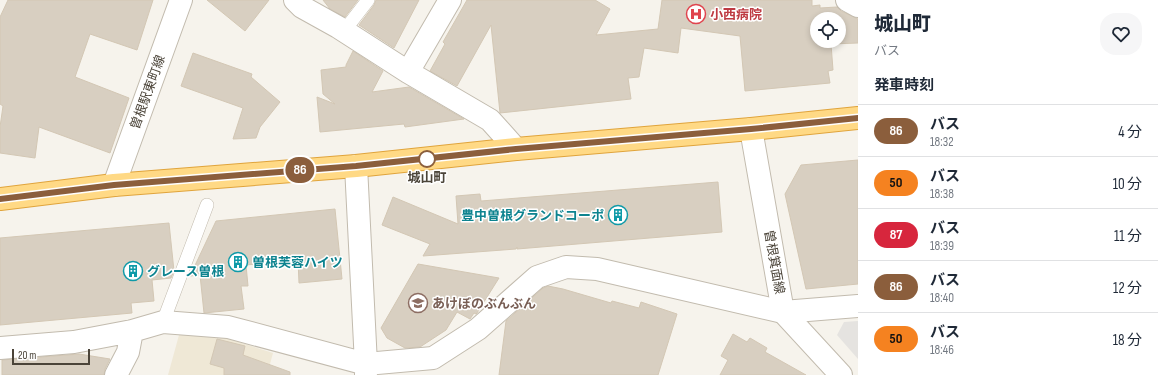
<!DOCTYPE html>
<html lang="ja">
<meta charset="utf-8">
<style>
:root{--surface:#fff;--page:#f6f6f7;--text:#1f2937;--muted:#747a83;--line:#e0e1e3}
body{margin:0;font-family:"Sofia Sans Condensed","Noto Sans JP",sans-serif;background:var(--page);color:var(--text);height:100vh;display:flex;flex-direction:column;font-size:15px;white-space:nowrap}
*{box-sizing:border-box;margin:0}
p{font-size:13px;color:var(--muted)}
.icon{flex:none;width:22px;height:22px;fill:none;stroke:currentColor;stroke-width:2;stroke-linecap:round;stroke-linejoin:round}
.map{position:relative;flex:1;overflow:hidden}
.sheet{display:flex;flex-direction:column;background:var(--surface);width:300px}
.sheet>*{flex:none}
.badge{padding:0 8px;border-radius:13px;font-size:14px;line-height:26px}
.buttons{position:absolute;left:810px;top:12px;display:grid;gap:8px}
.buttons a{display:grid;place-items:center;width:36px;height:36px;border-radius:50%;background:var(--surface);box-shadow:0 2px 6px #0003;font-size:20px}
.scale{position:absolute;left:12px;bottom:10px;width:78px;box-sizing:border-box;padding-left:4px;border:2px solid #4b4439;border-top:0;font-size:11px;line-height:14px;white-space:nowrap;color:#4b4439;-webkit-text-stroke:3px #fff;paint-order:stroke}
.map>.badge{position:absolute;translate:-50% -50%;box-shadow:0 0 0 2px #fff}
h2{padding:0 16px;font-size:15px;line-height:36px}
.round{display:grid;place-items:center;flex:none;width:42px;height:42px;border-radius:16px;background:var(--page)}
.headline{display:flex;align-items:center;justify-content:space-between;height:68px;padding:0 16px}
h1{font-size:19px;font-weight:800;line-height:30px}
ul{padding:0;list-style:none}
li{display:flex;align-items:center;gap:12px;height:52px;padding:0 16px;border-top:1px solid var(--line)}
li div{flex:1}
li b{display:block;font-size:15px}
li em{font-style:normal}
li .badge{min-width:44px;font-weight:700;text-align:center}
main{display:flex;flex:1;min-height:0}
.map>svg:first-child{display:block}
.education{fill:#efe8d6}
.parking{fill:#e5e3e0}
.building{fill:#d8cfc1;stroke:#d3c7b4;fill-rule:evenodd}
.lines{fill:none;stroke-linecap:round;stroke-linejoin:round}
.service-casing{stroke:#c2bbae;stroke-width:14}
.minor-casing{stroke:#c2bbae;stroke-width:24}
.tertiary-casing{stroke:#c2bbae;stroke-width:24}
.trunk-casing{stroke:#e0a43c;stroke-width:24}
.service{stroke:#fff;stroke-width:13}
.minor{stroke:#fff;stroke-width:22}
.tertiary{stroke:#fff;stroke-width:22}
.trunk{stroke:#ffd985;stroke-width:22}
.line-casing{stroke:#fff;stroke-width:9}
.line{stroke:#8b5e3c;stroke-width:6}
.stop-dot{fill:#fff;stroke:#8b5e3c;stroke-width:2}
.labels{text-anchor:middle;stroke-width:3;stroke-linejoin:round;paint-order:stroke}
.health-label{font-size:13px;font-weight:bold;fill:#be3a42;stroke:#fff;text-anchor:start}
.street-label{font-size:13px;fill:#4b4439;stroke:#fff}
.stop-label{font-size:13px;font-weight:bold;fill:#4b4439;stroke:#fff}
.culture-label{font-size:13px;font-weight:bold;fill:#0d838f;stroke:#fff;text-anchor:start}
.education-label{font-size:13px;font-weight:bold;fill:#785e54;stroke:#fff;text-anchor:start}
</style>
<main>
<div class="map">
<svg width="858" height="375" viewBox="0 0 858 375">
<rect width="100%" height="100%" fill="#f6f3ec"/>
<path class="education" d="M213,334L273,353L267,375H168L179,335Z"/>
<path class="parking" d="M858,321V359L837,335L844,322Z"/>
<path class="building" d="M8,0H153L137,50L90,34L75,77L129,98L110,153L39,127L35,158L0,153V127L3,106L0,104V17Z
M207,0H269L245,31Z
M323,0H358L345,17L330,9Z
M376,0H419L394,48L359,25L374,5Z
M467,0H595L610,9L596,35L658,29L662,0H812V6L820,5V8L837,7L841,11L858,19V43L831,44L833,70L828,71L830,83L745,91L740,36L681,28L678,53L644,48L639,77L628,78L631,99L500,113L491,25L457,86L430,71L445,44L443,42ZM817,19H839V41H817Z
M353,51L383,71L372,92L409,87L464,119L405,127L404,124L320,132L317,97L335,104L323,94L321,70L346,67V65Z
M193,53L252,74L251,77L280,102L260,127L256,138L233,139L243,108L181,86Z
M858,160V284L806,289L785,194L801,165Z
M718,182L722,232L517,249V247L516,249L423,256L430,244L382,225L393,197L458,224L456,196L480,194L481,201Z
M335,209L342,279L299,283L298,260L246,265L248,286H241L244,309L204,313L200,275L190,276L216,221Z
M169,223L174,271L171,278L152,280L154,301L131,303L132,313L0,325V238Z
M418,264L499,278L477,313L476,314L474,313L470,319L457,312L446,330L420,347L405,348L387,338L381,328Z
M548,286L563,289L611,303L612,301L639,308L641,302L677,314L658,375H499L506,321L543,288Z
M733,334L747,342L750,338L767,348L765,352L806,375H720L728,360L721,356Z
M217,339L245,346L243,355L290,372V375H224V368L210,364Z
M79,354L110,359L105,369L104,375H2V360Z"/>
<g class="lines">
<defs>
<path id="service" d="M344,31L368,0
M163,322L207,205"/>
<path id="minor" d="M295,0L302,7L338,27L408,72L490,120L516,149
M847,0L858,6
M408,72L450,0
M356,166L366,364V375
M0,348L74,342L132,331L163,322L228,327L366,364L433,358L478,329L537,277L566,267L597,269L783,312L858,306
M116,375L128,352L132,331"/>
<path id="tertiary" d="M751,129L783,312L841,375
M114,185L181,0"/>
<path id="trunk" d="M0,199L114,185L356,166L516,149L751,129L858,118"/>
</defs>
<use href="#service" class="service-casing"/>
<use href="#minor" class="minor-casing"/>
<use href="#tertiary" class="tertiary-casing"/>
<use href="#trunk" class="trunk-casing"/>
<use href="#service" class="service"/>
<use href="#minor" class="minor"/>
<use href="#tertiary" class="tertiary"/>
<use href="#trunk" class="trunk"/>
</g>
<g class="lines">
<defs>
<path id="line" d="M0,199L114,185L356,166L516,149L751,129L858,118"/>
</defs>
<use href="#line" class="line-casing"/>
<use href="#line" class="line"/>
</g>
<defs>
<symbol id="hospital-ring" viewBox="-11 -11 22 22"><circle r="9.5" fill="#fff" stroke="#e0444e" stroke-width="1.5"/><path d="M-5-5h3v3.5h4V-5h3V5h-3V1.5h-4V5h-3Z" fill="#e0444e"/></symbol>
<symbol id="building-ring" viewBox="-11 -11 22 22"><circle r="9.5" fill="#fff" stroke="#0f9aa8" stroke-width="1.5"/><path d="M-4-6H4V6H1V3H-1V6H-4ZM-2.5-4.3h1.7v1.8h-1.7ZM.8-4.3h1.7v1.8H.8ZM-2.5-1h1.7V.8h-1.7ZM.8-1h1.7V.8H.8Z" fill="#0f9aa8"/></symbol>
<symbol id="school-ring" viewBox="-11 -11 22 22"><circle r="9.5" fill="#fff" stroke="#8d6e63" stroke-width="1.5"/><path d="M0-5L7-2L0 1L-7-2ZM-4 1L0 2.5L4 1V4Q0 6-4 4Z" fill="#8d6e63"/></symbol>
</defs>
<g fill-rule="evenodd">
<use href="#hospital-ring" x="685" y="3" width="22" height="22"/>
<use href="#building-ring" x="607" y="204" width="22" height="22"/>
<use href="#building-ring" x="227" y="251" width="22" height="22"/>
<use href="#building-ring" x="122" y="260" width="22" height="22"/>
<use href="#school-ring" x="407" y="292" width="22" height="22"/>
</g>
<circle class="stop-dot" cx="427" cy="159" r="8"/>
<g class="labels">
<g class="health-label">
<text x="710" y="19">小西病院</text>
</g>
<g class="street-label">
<text transform="translate(147 92) rotate(-70)" y="5">曽根駅東町線</text>
<text transform="translate(775 262) rotate(80)" y="5">曽根箕面線</text>
</g>
<g class="stop-label">
<text x="427" y="182">城山町</text>
</g>
<g class="culture-label">
<text x="604" y="220" text-anchor="end">豊中曽根グランドコーポ</text>
<text x="252" y="267">曽根芙蓉ハイツ</text>
<text x="147" y="276">グレース曽根</text>
</g>
<g class="education-label">
<text x="432" y="308">あけぼのぶんぶん</text>
</g>
</g>
</svg>
<div class="buttons">
<a><svg class="icon" aria-label="locate" viewBox="0 0 24 24"><circle cx="12" cy="12" r="6"/><path d="M12 2v4M12 18v4M2 12h4M18 12h4"/></svg></a>
</div>
<div class="scale">20 m</div>
<b class="badge" style="left:300px;top:170px;background:#8b5e3c;color:#fff">86</b>
</div>
<section class="sheet">
<div class="headline"><div><h1>城山町</h1><p>バス</p></div><a class="round"><svg class="icon" aria-label="heart" viewBox="0 0 24 24"><path d="M12 20l-8-8c-3-5 5-10 8-4 3-6 11-1 8 4z"/></svg></a></div>
<h2>発車時刻</h2>
<ul>
<li><span class="badge" style="background:#8b5e3c;color:#fff">86</span><div><b>バス</b><p>18:32</p></div><em>4 分</em></li>
<li><span class="badge" style="background:#f58220;color:#111">50</span><div><b>バス</b><p>18:38</p></div><em>10 分</em></li>
<li><span class="badge" style="background:#d7263d;color:#fff">87</span><div><b>バス</b><p>18:39</p></div><em>11 分</em></li>
<li><span class="badge" style="background:#8b5e3c;color:#fff">86</span><div><b>バス</b><p>18:40</p></div><em>12 分</em></li>
<li><span class="badge" style="background:#f58220;color:#111">50</span><div><b>バス</b><p>18:46</p></div><em>18 分</em></li>
</ul>
</section>
</main>
